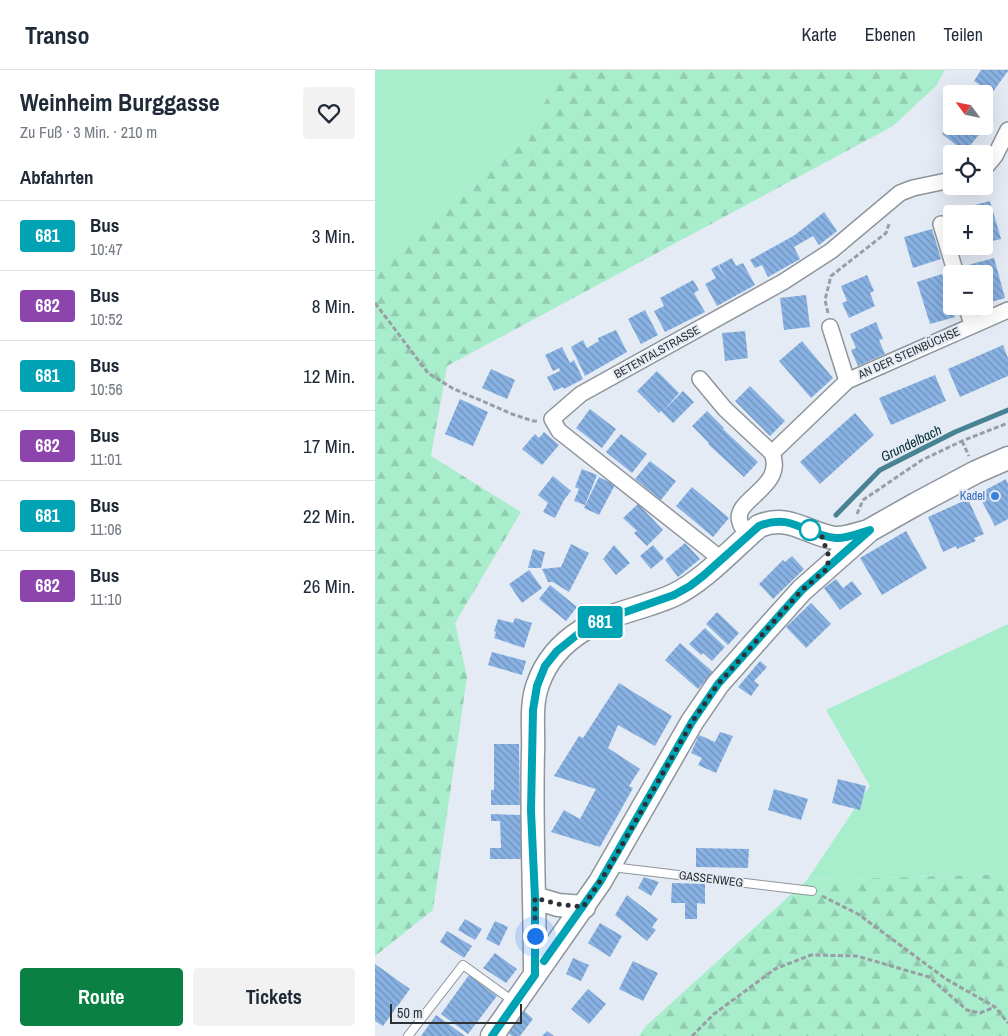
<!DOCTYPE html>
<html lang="de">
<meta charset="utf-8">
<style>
:root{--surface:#fff;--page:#f2f2f3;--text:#1f2937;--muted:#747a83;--line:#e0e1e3;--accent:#0b8043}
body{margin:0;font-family:"Archivo Narrow",sans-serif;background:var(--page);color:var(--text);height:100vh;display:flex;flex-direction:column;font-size:19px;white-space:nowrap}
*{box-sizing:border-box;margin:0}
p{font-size:16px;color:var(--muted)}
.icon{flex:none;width:28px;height:28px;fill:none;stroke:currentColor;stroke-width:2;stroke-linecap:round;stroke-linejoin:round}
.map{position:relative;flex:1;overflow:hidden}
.drawer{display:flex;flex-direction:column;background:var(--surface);width:375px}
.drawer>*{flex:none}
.badge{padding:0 10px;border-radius:4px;font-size:18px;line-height:32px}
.needle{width:32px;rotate:303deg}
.buttons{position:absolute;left:568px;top:15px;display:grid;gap:10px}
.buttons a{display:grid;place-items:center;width:50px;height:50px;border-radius:5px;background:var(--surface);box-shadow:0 5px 20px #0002;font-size:25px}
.scale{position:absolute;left:15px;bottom:12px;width:132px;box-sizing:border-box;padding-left:5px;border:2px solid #2e3134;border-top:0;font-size:14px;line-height:18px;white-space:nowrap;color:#2e3134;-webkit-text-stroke:4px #e4ebf4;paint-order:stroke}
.you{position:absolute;width:25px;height:25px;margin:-12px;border:4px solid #fff;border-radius:50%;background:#1a73e8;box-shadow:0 0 0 8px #1a73e833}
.map>.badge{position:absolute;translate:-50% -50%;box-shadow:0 0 0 2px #fff}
h2{padding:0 20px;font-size:19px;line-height:45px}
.round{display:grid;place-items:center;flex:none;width:52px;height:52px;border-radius:5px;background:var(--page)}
.overview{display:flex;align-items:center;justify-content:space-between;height:85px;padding:0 20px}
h1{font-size:24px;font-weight:700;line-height:38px}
.action{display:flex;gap:10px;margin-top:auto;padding:10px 20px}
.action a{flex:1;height:58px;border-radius:5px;background:var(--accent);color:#fff;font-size:20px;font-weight:700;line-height:58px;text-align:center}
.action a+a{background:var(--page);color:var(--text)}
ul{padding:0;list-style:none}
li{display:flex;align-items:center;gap:15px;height:70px;padding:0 20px;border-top:1px solid var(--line)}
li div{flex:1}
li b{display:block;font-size:19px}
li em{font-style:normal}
li .badge{min-width:55px;font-weight:700;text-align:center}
header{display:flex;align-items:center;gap:30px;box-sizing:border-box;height:70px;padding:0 25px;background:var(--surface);border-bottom:1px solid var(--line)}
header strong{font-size:24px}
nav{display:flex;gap:28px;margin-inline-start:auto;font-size:18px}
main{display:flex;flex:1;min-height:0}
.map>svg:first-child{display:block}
.green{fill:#a8edcc}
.forest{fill:url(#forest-firs)}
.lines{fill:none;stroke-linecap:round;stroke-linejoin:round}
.stream{stroke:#498292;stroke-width:5}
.building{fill:url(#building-back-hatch)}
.service-casing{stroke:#8e959d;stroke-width:10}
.minor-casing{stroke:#8e959d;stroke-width:18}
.secondary-casing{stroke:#8e959d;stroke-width:25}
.path{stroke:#999ea5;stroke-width:3;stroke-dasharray:5 2.5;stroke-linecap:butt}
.service{stroke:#fff;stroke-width:8}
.minor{stroke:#fff;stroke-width:15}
.secondary{stroke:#fff;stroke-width:22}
.line-casing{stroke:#fff;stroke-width:11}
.line{stroke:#00a3b4;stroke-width:8}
.walk{stroke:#2e3134;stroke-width:5;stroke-dasharray:0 9}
.shop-dot{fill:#3f7fe0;stroke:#e4ebf4;stroke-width:2}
.stop-dot{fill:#fff;stroke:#00a3b4;stroke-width:2.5}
.labels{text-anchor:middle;stroke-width:4;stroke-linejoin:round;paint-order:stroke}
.street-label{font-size:12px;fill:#2e3134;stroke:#e4ebf4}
.shop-label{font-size:12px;fill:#366cbe;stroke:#e4ebf4;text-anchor:end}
.water-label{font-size:14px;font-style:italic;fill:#072f38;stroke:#e4ebf4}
</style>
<header>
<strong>Transo</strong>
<nav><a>Karte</a><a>Ebenen</a><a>Teilen</a></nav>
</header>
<main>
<section class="drawer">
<div class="overview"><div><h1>Weinheim Burggasse</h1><p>Zu Fuß · 3 Min. · 210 m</p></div><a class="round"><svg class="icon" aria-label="heart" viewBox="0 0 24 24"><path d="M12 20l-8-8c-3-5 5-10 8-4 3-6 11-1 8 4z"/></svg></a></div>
<h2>Abfahrten</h2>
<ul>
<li><span class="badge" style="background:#00a3b4;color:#fff">681</span><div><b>Bus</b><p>10:47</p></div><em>3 Min.</em></li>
<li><span class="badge" style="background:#8e44ad;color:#fff">682</span><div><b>Bus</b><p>10:52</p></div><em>8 Min.</em></li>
<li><span class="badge" style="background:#00a3b4;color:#fff">681</span><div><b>Bus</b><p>10:56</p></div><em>12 Min.</em></li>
<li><span class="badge" style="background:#8e44ad;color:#fff">682</span><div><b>Bus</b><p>11:01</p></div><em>17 Min.</em></li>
<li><span class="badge" style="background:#00a3b4;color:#fff">681</span><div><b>Bus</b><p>11:06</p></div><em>22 Min.</em></li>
<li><span class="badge" style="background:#8e44ad;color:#fff">682</span><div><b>Bus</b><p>11:10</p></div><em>26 Min.</em></li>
</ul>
<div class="action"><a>Route</a><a>Tickets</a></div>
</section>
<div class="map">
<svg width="633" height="966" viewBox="0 0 633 966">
<defs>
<pattern id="forest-firs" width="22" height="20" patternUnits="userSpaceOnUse" patternTransform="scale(1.25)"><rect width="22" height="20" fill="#a8edcc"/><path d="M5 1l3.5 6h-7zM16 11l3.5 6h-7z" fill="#91ccb0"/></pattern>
<pattern id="building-back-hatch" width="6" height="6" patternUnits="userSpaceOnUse" patternTransform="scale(1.25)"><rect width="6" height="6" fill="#88b2e3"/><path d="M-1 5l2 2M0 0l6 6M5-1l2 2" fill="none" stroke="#7091b9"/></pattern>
</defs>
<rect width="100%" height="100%" fill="#e4ebf4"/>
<path class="green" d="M0,0H188L149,69L0,198Z
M538,0H570L561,16Z
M633,554V804L432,810L495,716L451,640Z"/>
<path class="forest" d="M188,0H538L561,16L518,56L72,296L56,386L146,442L80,553L92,607L58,840L0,886V198L149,69Z
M633,804V966H264L271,956L432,810Z"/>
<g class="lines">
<path class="stream" d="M461,445L505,400L580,362L633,340"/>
</g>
<path class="building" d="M606,0H633V1L617,23L599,11Z
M609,48L614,52L590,82L567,64L576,52V56H609Z
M615,131L626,169L609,173V144H590L588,138Z
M449,142L462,161L444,175L438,166L419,177L425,189L393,207L387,195L380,198L375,190L420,165Z
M557,159L566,189L538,198L529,167Z
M357,188L361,196L368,193L380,215L342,236L330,214L341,208L336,199L343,195L353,212L344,195Z
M619,188L630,228L609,234V204H595L593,195Z
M567,204L580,247L555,254L542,212Z
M492,205L499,221L495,223L500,236L474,248L467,233L472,231L466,216Z
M318,210L324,220L319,223L330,242L290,262L279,241L289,236L285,228Z
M431,225L435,257L409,260L405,228Z
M270,240L283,265L266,274L253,249Z
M501,252L508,269L504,270L510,284L483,296L476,280L481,278L475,264Z
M241,260L252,282L210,306L196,277L208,270L212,278L224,271L223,268Z
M370,261L373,288L350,291L347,263Z
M427,271L458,308L436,328L404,291Z
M628,275L633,288V306L585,327L573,299Z
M187,277L195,293L199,290L208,309L189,319L188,317L179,321L172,307L185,301L184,298L178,301L170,285Z
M116,299L140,310L132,329L107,318Z
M282,301L304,323L289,340L308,321L319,332L298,353L286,341L284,343L262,321Z
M560,305L571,331L516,355L504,328Z
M375,316L410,351L395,366L360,331Z
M85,329L113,342L98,376L70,364Z
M215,339L241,359L227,378L201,358Z
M332,341L349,358L348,359L383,392L369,407L333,374L334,373L317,356Z
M480,343L499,365L445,414L425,392Z
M169,362L184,375L167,395L147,379L160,364L164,368Z
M246,364L272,384L257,403L231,382Z
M275,391L301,411L286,430L260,409Z
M207,399L222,405L210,435L199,431L204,419L200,417Z
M178,406L196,421L189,430L180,448L168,442L173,433L163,425Z
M224,407L240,415L224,445L209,438Z
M631,409L633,414V449L620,456L603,424Z
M317,417L354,448L338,467L301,436Z
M593,429L609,464L599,468L601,471L582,479L581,476L568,482L553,447Z
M263,434L288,460L272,476L259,463L262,461L248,448Z
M531,461L552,498L507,525L485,488Z
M310,473L325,489L303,507L290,490Z
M196,474L214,483L194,522L178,512H173L167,499L186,497Z
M239,475L255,493L241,505L228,489Z
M278,475L289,488L276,499L265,486Z
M158,479L170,482L166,498H153Z
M417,486L429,499L398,529L384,514L408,490L410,492Z
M154,500L167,518L147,533L134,514Z
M461,509L468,518L477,511L487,524L465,540L449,518Z
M175,515L202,537L191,551L164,529Z
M436,533L456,554L431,578L411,557Z
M342,542L364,563L353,575L331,554Z
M140,548L157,553L149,578L119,568L121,562L119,561L123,549L138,553Z
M330,558L350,577L337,591L328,583L326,585L314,574Z
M305,573L338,602L323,619L290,590Z
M117,582L151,591L147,605L113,595Z
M385,591L392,597L379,611L384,615L376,626L363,617Z
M244,613L297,646L280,676L243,655L233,678L265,699L254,716L258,718L225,777L176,762L189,740L205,749L221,719L179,706L204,666L208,668Z
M345,662L358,666L341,703L323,695L327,688L316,683L324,665L340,672Z
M119,674H144L145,735H116V720H119Z
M463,709L491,716L485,740L457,733Z
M399,719L433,729L426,750L393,740Z
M116,744L146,745L147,789H115V778H126L125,751H116Z
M321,778L374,779L373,798L321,797Z
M269,807L284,812L276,826L263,818Z
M297,813L330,814V834L322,833V849H310V833H296Z
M252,825L283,849L277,857L281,860L272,871L240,845Z
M90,849L107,859L100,870L83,860Z
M120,851L133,857L124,876L111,869Z
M225,853L247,866L235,887L213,873Z
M72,861L97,876L89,888L65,872Z
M120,883L142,899L131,913L108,898Z
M198,888L214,895L206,911L191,904Z
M258,891L283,903L268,931L244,919Z
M0,894L35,919L8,956L0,951Z
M94,905L122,926L93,964L66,944Z
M213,919L231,934L214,954L196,939Z
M146,938L158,949L145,966H137L129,960Z
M61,945L90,966H46Z
M172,961L179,966H167Z"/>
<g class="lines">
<defs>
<path id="service" d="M237,797L437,821
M33,966L88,895L138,931"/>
<path id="minor" d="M609,99L620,86L633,60
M566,154L581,204
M591,236L597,254
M455,257L472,311
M325,309L350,339L397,383
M373,465C370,461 366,457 365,452C357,429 411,418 397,383L472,311L633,240
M346,489L184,361L177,349L206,324L408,212L456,181L525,123L538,118L576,110"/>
<path id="secondary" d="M160,828L183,835L209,837
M160,905C160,830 156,756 158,682C159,660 155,635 163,614C171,591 187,573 208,560C234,543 271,538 299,525C330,510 358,478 384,456C415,444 430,463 459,468C470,469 482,464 493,461
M117,966L225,812L317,652L343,614L391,560L427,520L495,460L541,434L601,402L633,388"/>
</defs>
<use href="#service" class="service-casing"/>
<use href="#minor" class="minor-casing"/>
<use href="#secondary" class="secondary-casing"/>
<path class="path" d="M0,233L53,303L77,318L137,344L158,351H164
M453,243L450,230L456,206L511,163L514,154
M587,371L594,386
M482,444L488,430L547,390L587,371L633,353
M447,826L483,844L571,909L620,937L633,953
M317,966L339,944L400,899L436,885L482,886L554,907L592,940L605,943L620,937"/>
<use href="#service" class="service"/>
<use href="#minor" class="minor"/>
<use href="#secondary" class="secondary"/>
</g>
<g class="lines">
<defs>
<path id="line" d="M117,966L160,905V828L156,741L158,640L162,616L170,596L182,581L208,560L239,546L299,525L315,516L328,506L384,456C418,442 430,466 461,468C472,469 484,463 495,460L427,520L343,614L317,652L225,812L169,891"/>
</defs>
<use href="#line" class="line-casing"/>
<use href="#line" class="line"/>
<path class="walk" d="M160,866V828L183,834L208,837L235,796L317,652L343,614L427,520L453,498V484L446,464L432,459L435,460"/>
</g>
<circle class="shop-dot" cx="620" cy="426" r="5"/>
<circle class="stop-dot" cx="435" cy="460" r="10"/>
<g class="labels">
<g class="street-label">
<text transform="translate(282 282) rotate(-29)" y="4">BETENTALSTRASSE</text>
<text transform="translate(534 283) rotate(-24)" y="4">AN DER STEINBÜCHSE</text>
<text transform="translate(336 809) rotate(7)" y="4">GASSENWEG</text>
</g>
<g class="shop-label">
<text x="610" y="430">Kadel</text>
</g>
<g class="water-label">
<text transform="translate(536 373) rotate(-26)" y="5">Grundelbach</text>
</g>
</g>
</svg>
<div class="buttons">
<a><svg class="needle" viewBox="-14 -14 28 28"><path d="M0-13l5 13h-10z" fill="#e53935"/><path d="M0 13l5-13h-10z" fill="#747a83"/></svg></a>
<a><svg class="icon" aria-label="locate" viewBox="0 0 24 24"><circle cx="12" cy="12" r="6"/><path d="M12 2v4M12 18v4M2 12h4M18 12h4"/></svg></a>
<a>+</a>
<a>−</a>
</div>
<div class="scale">50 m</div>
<div class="you" style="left:160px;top:866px"></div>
<b class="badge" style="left:225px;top:552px;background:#00a3b4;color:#fff">681</b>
</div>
</main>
